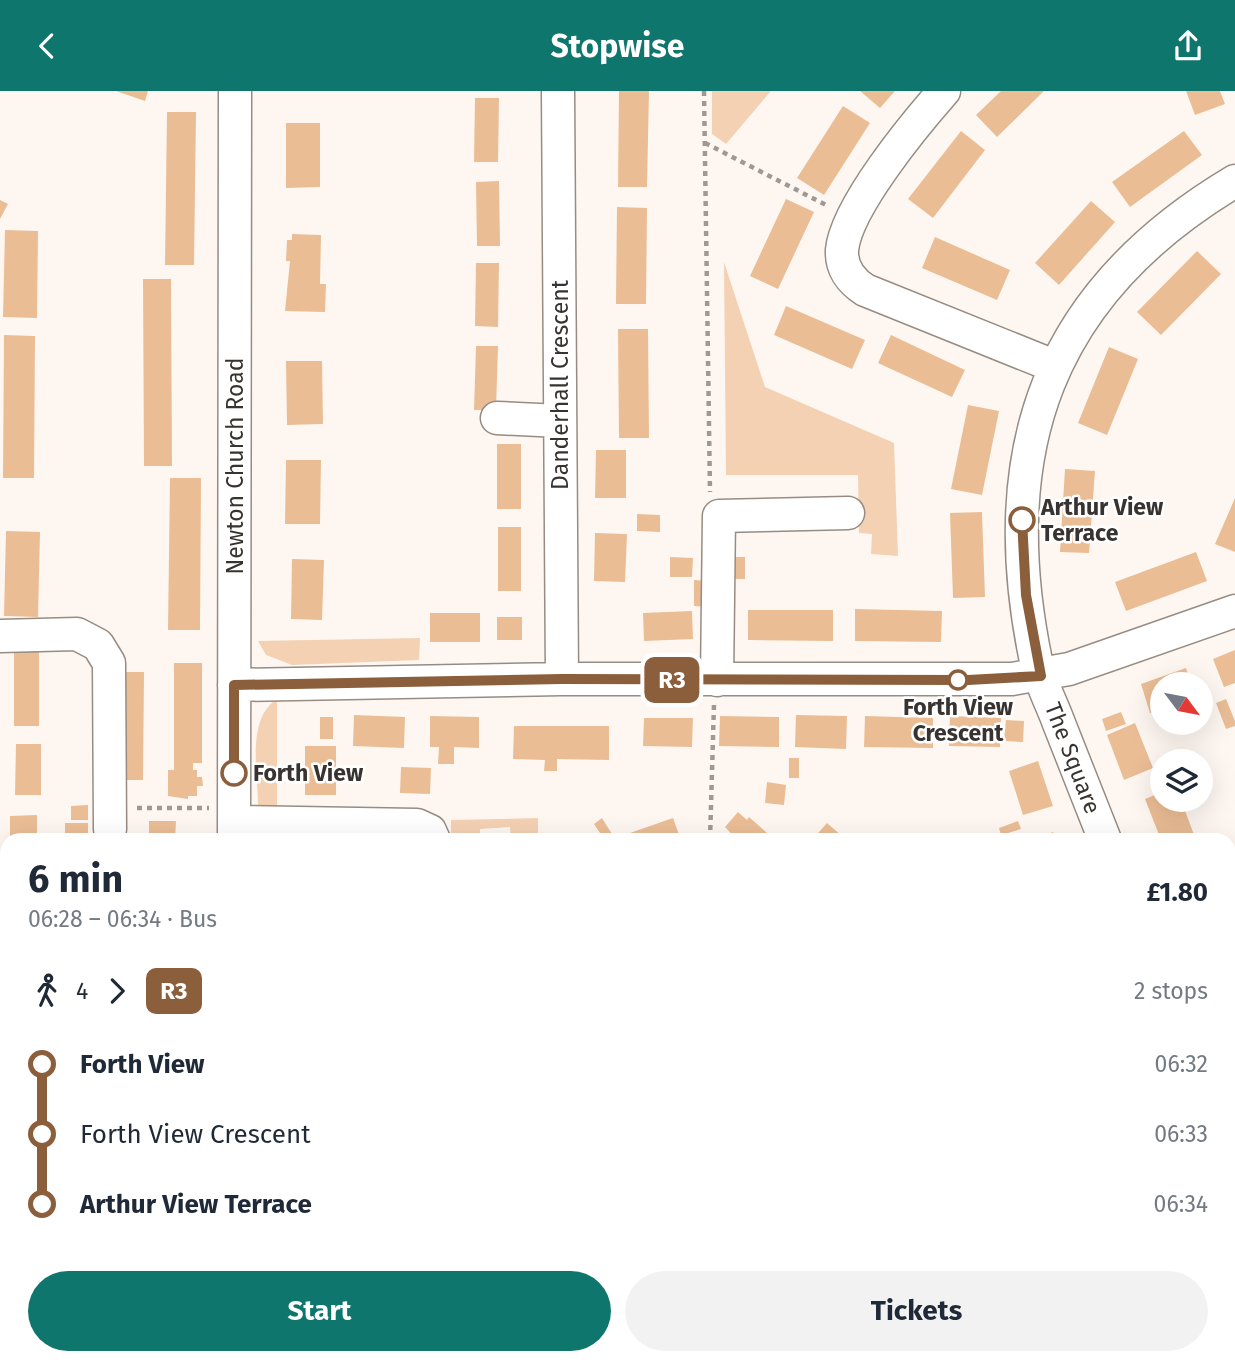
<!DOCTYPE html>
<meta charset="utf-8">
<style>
:root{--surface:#fff;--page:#f2f2f3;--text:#1f2937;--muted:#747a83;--accent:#0f766e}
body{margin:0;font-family:"Fira Sans",sans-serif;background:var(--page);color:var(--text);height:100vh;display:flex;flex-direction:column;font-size:26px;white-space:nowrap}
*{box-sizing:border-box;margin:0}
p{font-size:23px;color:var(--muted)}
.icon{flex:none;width:38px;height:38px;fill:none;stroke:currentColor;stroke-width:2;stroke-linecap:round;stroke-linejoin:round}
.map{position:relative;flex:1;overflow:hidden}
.sheet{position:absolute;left:0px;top:742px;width:1236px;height:532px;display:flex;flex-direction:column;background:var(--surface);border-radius:21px 21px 0 0;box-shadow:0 7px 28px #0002}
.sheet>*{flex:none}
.badge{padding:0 14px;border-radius:10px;font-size:24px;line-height:46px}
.needle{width:46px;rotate:122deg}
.buttons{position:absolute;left:1150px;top:581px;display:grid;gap:14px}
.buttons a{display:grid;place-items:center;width:63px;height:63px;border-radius:50%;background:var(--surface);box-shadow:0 7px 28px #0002;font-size:35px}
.map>.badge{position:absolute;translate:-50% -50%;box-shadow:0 0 0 4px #fff}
.legs{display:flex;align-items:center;gap:10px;height:77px;padding:0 28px;font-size:23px}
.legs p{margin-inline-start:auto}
.summary{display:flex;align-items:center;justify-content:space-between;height:119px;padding:0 28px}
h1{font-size:38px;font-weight:700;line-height:52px}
.primary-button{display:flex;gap:14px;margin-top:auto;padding:14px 28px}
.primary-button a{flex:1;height:80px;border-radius:42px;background:var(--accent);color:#fff;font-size:28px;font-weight:700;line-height:80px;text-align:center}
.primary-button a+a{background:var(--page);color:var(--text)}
ul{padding:0 28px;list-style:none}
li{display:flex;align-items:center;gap:24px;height:70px;font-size:26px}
li i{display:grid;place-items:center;width:10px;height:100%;margin:0 9px;background:currentColor}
li i::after{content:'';width:18px;height:18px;margin:-9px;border:5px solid;border-radius:50%;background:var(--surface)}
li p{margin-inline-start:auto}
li:first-child i{background:linear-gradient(#0000 50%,currentColor 0)}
li:last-child i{background:linear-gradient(currentColor 50%,#0000 0)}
header{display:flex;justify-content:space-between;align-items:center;height:91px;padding:0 28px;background:var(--accent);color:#fff;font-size:32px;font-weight:700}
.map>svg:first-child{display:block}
.green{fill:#f4d1b3}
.building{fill:#eabd95}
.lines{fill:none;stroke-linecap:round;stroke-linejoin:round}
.minor-casing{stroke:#968c83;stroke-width:35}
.path{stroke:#9f9995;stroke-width:4.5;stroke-dasharray:5 5;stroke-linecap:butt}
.minor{stroke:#fff;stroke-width:32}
.line-1-casing{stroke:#fff;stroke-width:16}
.line-1{stroke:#8b5e3c;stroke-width:10}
.stop-1-dot{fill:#fff;stroke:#8b5e3c;stroke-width:3.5}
.labels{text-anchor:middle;stroke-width:5;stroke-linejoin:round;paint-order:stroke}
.street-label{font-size:23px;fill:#383330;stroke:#fff}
.stop-label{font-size:23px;font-weight:bold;fill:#383330;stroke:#fff;text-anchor:start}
</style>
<header><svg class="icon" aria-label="back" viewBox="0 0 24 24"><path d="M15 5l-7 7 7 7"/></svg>Stopwise<svg class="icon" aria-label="share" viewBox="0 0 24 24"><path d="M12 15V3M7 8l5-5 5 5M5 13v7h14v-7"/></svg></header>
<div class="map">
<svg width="1235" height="1274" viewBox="0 0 1235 1274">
<rect width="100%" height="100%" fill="#fef7f1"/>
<path class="green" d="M712,0H771L726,53L712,43Z
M724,171L765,296L894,352L898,465L871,463L872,443L859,442L858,384H726Z
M420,547L419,569L292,574L266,564L258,550Z
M277,608V726L263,720L258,714C258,681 246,628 277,608Z
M538,727V749H511L510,736L480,738V749H451V729Z"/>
<path class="building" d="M116,0H148L145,10Z
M619,0H649L647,96H618Z
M860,0H895L880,17Z
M1001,0H1044L997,46L976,24Z
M1186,0H1220L1225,13L1195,24Z
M475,7H499L498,71H474Z
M843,15L870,32L824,104L797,87Z
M167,21H196L194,174H165Z
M286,32H320V96L286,97Z
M961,40L985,59L933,127L908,108Z
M1184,40L1202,64L1130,116L1112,91Z
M499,90L500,155H477L476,91Z
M786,108L814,121L778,198L750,185Z
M0,109L8,113L0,128Z
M1091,110L1115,131L1059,194L1035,172Z
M617,116L647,117L646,213H616Z
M5,139L38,140L37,227L3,226Z
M292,143L321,144L320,193H326L325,221L285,220L290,170H286L287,149H292Z
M935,146L1010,179L997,209L922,177Z
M1197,160L1221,183L1161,244L1137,221Z
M476,172H499L498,236L475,235Z
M143,188H171L172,375H144Z
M786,215L865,249L852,278L774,244Z
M618,238H648L649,347H619Z
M4,244L35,245L34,387H3Z
M891,244L965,279L952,306L878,272Z
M476,255H498L496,319H474Z
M1109,256L1138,268L1107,344L1078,332Z
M286,270H322L323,333L287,334Z
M968,314L999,320L982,404L951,398Z
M497,353H521V418H497Z
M596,359H626V407H595Z
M286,369H321L320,433H285Z
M1065,378L1095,380L1089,462L1060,461Z
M170,387H201L200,539H168Z
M1235,407V461L1215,453Z
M982,421L985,506L953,507L950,422Z
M637,423L660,424V441L637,440Z
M498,436H521V500H498Z
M6,440L40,441L38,526L4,525Z
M595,442L627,443L625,491L594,490Z
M1196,461L1207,490L1126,520L1115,491Z
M670,466L693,467L692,486H670Z
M732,466H745V488H731Z
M292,468L324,469L322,529L291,528Z
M694,489L708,490L707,516L694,515Z
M855,518L942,520L941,551L855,550Z
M748,519H833V550L748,549Z
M692,520L693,548L644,550L643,522Z
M430,522H480V551H430Z
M497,526H522V549H497Z
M14,557H39V635H14Z
M1235,559V592L1224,596L1213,568Z
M174,572H202V672H193V679H197V686H202L203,695H197V705H188V708L168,705V679H174Z
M1186,577L1191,593H1162V618L1150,622L1141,593Z
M122,581H144L143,689H122Z
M1226,608L1235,630V635L1226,638L1216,612Z
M1121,621L1126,633L1106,640L1102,628Z
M354,624L405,626L404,657L353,655Z
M796,624L847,625L846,658L795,656Z
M430,625L479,626V657L454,656V673H438L439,656H430Z
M720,625L779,626V656L719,655Z
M865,625L933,627V657L864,656Z
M950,625L1001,627L1000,656L949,655Z
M320,626H333V648H320Z
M644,627H693L692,656L643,655Z
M1006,629L1024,630L1023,651L1004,650Z
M1135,632L1153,677L1124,689L1107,644Z
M514,635H609V669L557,668V680H544L545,669L513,668Z
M16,653H41V704H15Z
M305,655H336V704H305Z
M789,667H799V687H789Z
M1038,670L1053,715L1023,724L1009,680Z
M401,676L431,677L430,703L400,702Z
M767,691L786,694L784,714L765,712Z
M1162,701V709H1181L1196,749H1161L1145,708Z
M88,714V729H71V715Z
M738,721L747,729L749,726L775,749H737L725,736Z
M37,724V749H10V725Z
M602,727L612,743L604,748L594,733Z
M673,727L681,749H610Z
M149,730H176L175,749H149Z
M1018,730L1021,738L1001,744L999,737Z
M65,732H88V749H65Z
M827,732L842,745L847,749H812Z
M1053,741L1056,749H1034Z
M1235,929V962L1228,966V932Z
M1228,1116L1235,1117V1142H1228Z
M1228,1251H1235V1274L1179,1273V1267H1228Z
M7,1267H87V1274H7Z
M91,1267H202V1274H91Z
M271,1267H286V1274H270Z
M1128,1267H1163V1271Z"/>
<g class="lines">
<defs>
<path id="minor" d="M558,0L562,588
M944,0C915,33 846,116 842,159C841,177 851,190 865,199L1054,275
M497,327L560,330
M0,545L77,543L98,554L109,572L110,738
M717,589L719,425L848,422
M234,594L562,588H1012L1069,578L1235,520
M234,731L417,734L430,740L434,749
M234,749L235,0
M1105,749C1089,709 1074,670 1058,630C1051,611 1040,591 1036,570C992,359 1047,202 1235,90
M0,907H7
M1228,1072H1235
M0,1193L7,1186
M467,1267L483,1273L503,1274
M340,1274L342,1267"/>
</defs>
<use href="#minor" class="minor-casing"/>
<path class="path" d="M704,0L710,401
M705,52L828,115
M137,717H209
M710,749L714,613
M1228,999L1235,996
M239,1274V1267"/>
<use href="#minor" class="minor"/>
</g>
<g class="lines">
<defs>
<path id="line-1" d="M234,682V594L562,588L968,589L1041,585L1026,504L1022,429"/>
</defs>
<use href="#line-1" class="line-1-casing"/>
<use href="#line-1" class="line-1"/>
</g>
<g class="stop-1-dot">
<circle cx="1022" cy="429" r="12"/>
<circle cx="958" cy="589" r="9"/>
<circle cx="234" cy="682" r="12"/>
</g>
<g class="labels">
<g class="street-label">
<text transform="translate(560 294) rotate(-90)" y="8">Danderhall Crescent</text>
<text transform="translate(235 375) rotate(-90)" y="8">Newton Church Road</text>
<text transform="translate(1073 667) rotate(69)" y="8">The Square</text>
</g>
<g class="stop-label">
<text x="1041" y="424">Arthur View<tspan x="1041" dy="26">Terrace</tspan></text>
<text x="958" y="624" text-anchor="middle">Forth View<tspan x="958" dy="26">Crescent</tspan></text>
<text x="253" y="690">Forth View</text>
</g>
</g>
</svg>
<div class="buttons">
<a><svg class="needle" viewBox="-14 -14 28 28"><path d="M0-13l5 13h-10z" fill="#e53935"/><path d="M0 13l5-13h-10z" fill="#747a83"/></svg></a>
<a><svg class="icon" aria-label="layers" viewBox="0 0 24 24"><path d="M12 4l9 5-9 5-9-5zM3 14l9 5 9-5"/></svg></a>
</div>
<b class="badge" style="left:672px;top:589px;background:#8b5e3c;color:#fff">R3</b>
<section class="sheet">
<div class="summary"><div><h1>6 min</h1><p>06:28 – 06:34 · Bus</p></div><b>£1.80</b></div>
<div class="legs"><svg class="icon" aria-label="walk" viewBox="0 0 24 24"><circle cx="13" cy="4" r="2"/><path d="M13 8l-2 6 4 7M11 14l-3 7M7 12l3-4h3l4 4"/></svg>4<svg class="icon" aria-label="forward" viewBox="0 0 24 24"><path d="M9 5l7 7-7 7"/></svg><b class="badge" style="background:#8b5e3c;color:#fff">R3</b><p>2 stops</p></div>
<ul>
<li><i style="color:#8b5e3c"></i><b>Forth View</b><p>06:32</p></li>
<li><i style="color:#8b5e3c"></i><span>Forth View Crescent</span><p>06:33</p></li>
<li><i style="color:#8b5e3c"></i><b>Arthur View Terrace</b><p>06:34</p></li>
</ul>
<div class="primary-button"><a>Start</a><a>Tickets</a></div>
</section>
</div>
